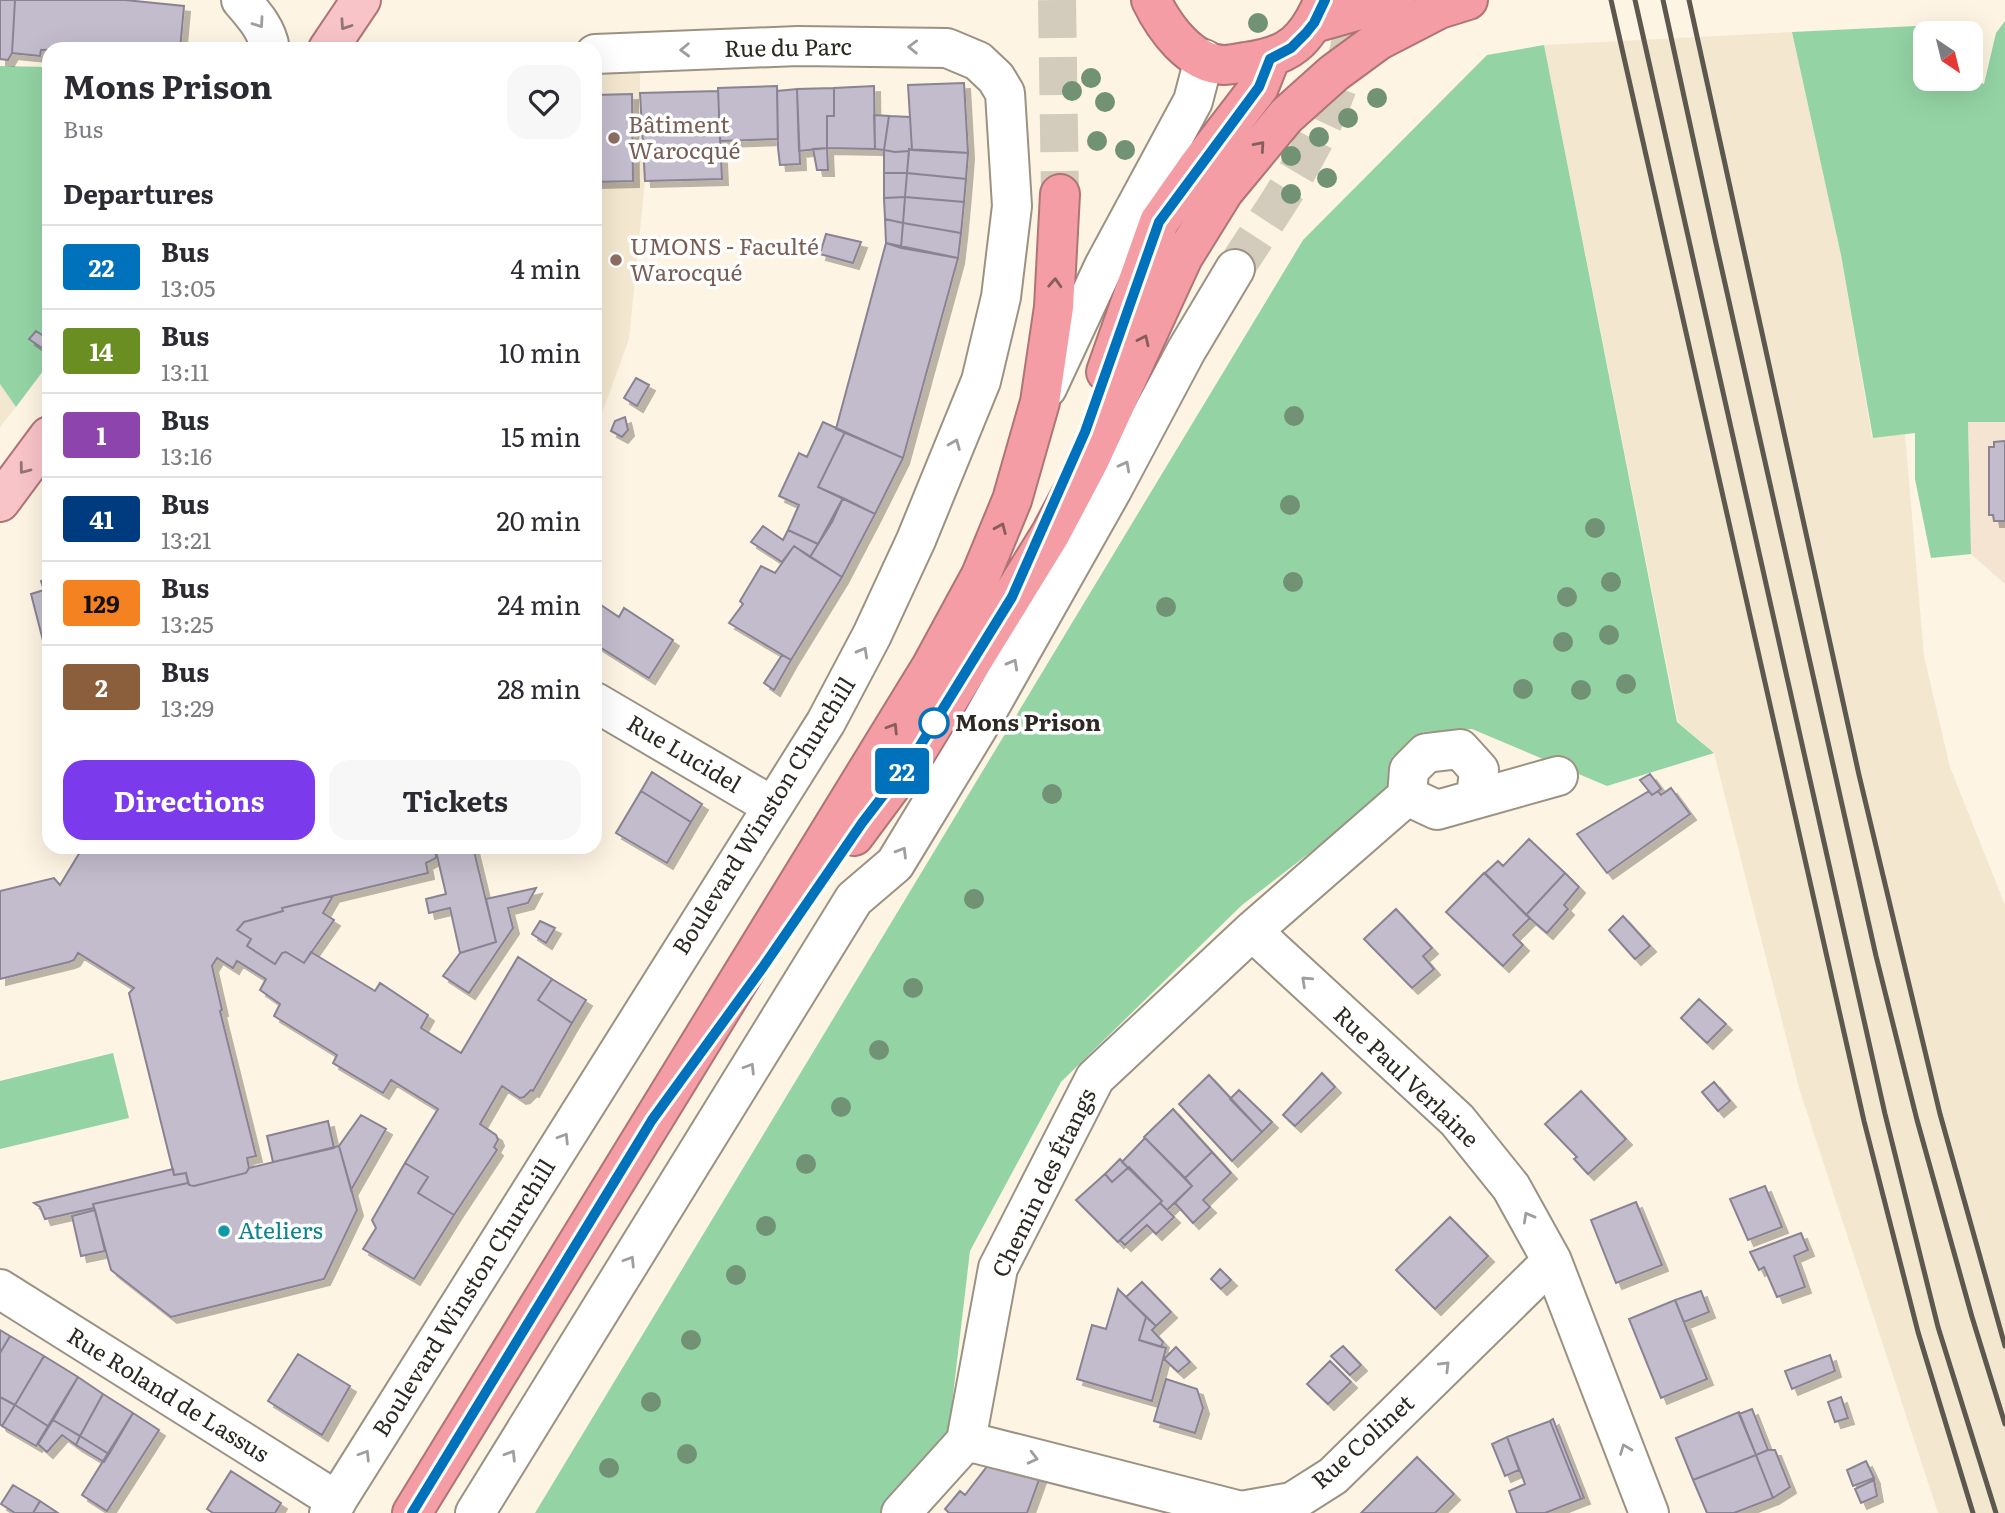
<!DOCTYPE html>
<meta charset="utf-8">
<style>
:root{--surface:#fff;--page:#f7f7f7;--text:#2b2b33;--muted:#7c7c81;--line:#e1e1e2;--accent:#7c3aed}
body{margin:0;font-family:Literata,serif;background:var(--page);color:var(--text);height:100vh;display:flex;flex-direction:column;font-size:26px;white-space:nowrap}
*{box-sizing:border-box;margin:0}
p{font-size:23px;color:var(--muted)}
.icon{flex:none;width:38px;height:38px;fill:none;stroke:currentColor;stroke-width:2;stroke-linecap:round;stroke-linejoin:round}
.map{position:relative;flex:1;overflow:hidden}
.sheet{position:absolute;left:42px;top:42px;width:560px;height:812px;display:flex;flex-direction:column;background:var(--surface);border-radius:21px;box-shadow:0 7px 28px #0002}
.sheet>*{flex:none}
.badge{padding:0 14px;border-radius:5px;font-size:24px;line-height:46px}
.needle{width:46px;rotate:145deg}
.tools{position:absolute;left:1913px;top:21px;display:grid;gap:14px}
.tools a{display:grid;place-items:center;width:70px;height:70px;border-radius:14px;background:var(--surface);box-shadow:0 7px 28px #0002;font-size:35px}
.map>.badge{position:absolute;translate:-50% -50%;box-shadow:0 0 0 4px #fff}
h2{padding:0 21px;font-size:26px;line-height:63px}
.round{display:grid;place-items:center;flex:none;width:74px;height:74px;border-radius:21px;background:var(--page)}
.summary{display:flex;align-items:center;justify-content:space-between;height:119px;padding:0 21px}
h1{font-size:33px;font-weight:700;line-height:52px}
.button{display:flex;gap:14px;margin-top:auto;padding:14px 21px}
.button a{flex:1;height:80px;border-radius:21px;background:var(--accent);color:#fff;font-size:28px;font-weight:700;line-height:80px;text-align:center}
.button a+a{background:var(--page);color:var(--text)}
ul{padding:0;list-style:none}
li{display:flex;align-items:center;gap:21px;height:84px;padding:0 21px;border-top:2px solid var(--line)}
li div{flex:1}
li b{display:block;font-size:26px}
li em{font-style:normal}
li .badge{min-width:77px;font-weight:700;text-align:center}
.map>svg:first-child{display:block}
.built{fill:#f3e7cf}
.industrial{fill:#f5e4d2}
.green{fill:#94d4a4}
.building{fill:#c2bccc;stroke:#898393;stroke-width:2;filter:url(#shadow)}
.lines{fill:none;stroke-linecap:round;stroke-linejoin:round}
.minor-tunnel{stroke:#d3cbbc;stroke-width:38;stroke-dasharray:38 19;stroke-linecap:butt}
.highway-tunnel{stroke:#d3cbbc;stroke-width:38;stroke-dasharray:38 19;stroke-linecap:butt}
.minor-casing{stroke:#9a9282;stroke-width:42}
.major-casing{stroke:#ae7476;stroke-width:42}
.highway-casing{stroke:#ae7476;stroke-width:42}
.minor{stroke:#fff;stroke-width:38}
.major{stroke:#f8c4c8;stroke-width:38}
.highway{stroke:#f49da4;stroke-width:38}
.rail{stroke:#5d584f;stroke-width:5}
.tree{fill:#729276}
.oneway{stroke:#a09e9c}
.oneway2{stroke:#927675}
.oneway3{stroke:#865d5c}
.line-casing{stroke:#fff;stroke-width:16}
.line{stroke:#0072bc;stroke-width:10}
.education-dot{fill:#8d6e63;stroke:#fff;stroke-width:2.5}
.stop-dot{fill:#fff;stroke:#0072bc;stroke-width:3.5}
.culture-dot{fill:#0f9aa8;stroke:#fff;stroke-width:2.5}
.labels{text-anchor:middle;stroke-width:7;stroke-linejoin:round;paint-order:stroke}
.street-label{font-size:23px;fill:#2c2822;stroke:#fff}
.education-label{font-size:23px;fill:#785e54;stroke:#fff;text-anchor:start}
.stop-label{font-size:23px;font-weight:bold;fill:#2c2822;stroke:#fff;text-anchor:start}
.culture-label{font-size:23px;fill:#0d838f;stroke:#fff;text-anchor:start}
</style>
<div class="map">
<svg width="2005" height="1513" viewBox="0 0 2005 1513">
<defs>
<filter id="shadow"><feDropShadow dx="6" dy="6" stdDeviation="0" flood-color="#0004"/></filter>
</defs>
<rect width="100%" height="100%" fill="#fdf4e3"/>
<path class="built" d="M1792,32L1841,255L1872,438L1905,434L1924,656L1950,767L2005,905V1513H1938L1799,1088L1714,753L1678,722L1544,45Z
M640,51V93L645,181L629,339L595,432V54Z
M0,384L16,407L0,427Z"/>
<path class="industrial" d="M1968,422H2005V584L1971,554Z"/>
<path class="green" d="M2005,21V422H1968L1971,554L1931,558L1915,479V433L1873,438L1841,255L1792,32L1937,25L1942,33H1925V79H1967L1984,84L1996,33Z
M1544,45L1677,722L1714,753L1607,786L1472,729L1423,732L1392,763L1386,794L1242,905L1061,1082L970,1251L949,1429L881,1513H535L1303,240L1487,55Z
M0,66L49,67V363L16,407L0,384Z
M113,1053L129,1118L0,1149V1081Z"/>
<path class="building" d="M0,0H15L12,53L8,60L0,59Z
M15,0H125L184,6L180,49L97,48L41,50L40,56L12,53Z
M964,83L968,153L912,150L908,85Z
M777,86L778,139L720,141L718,88Z
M874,86L875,149L827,148V116H834V88Z
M834,88V116H827V148L799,151L797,89Z
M797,89L800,164L780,165L778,148L777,91Z
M718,91L722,179L645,181L640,93Z
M632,94L633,181L595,182V95Z
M874,115L889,116L884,150L875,149Z
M889,116L910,117L912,150L909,149V151L895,152L884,150Z
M827,148L828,170H817L813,149Z
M909,149L968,153L966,179L907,173Z
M884,150L895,152L909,151L907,173H884Z
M884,173H907L905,197L884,198Z
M907,173L966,179L964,202L905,197Z
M905,197L903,223L885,219L884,198Z
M905,197L964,202L961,233L903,223Z
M885,219L903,223L901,248L886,243Z
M903,223L961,233L958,258L901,248Z
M826,234L861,242L853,263L820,254Z
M886,243L958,258L903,458L836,429Z
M36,331L48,339L42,348L29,339Z
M636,378L649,385L637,406L624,398Z
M625,417L628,430L622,437L611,431L615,421Z
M823,422L845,432L818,487L843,498L818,544L788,530L799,505L779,496L799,453L807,457Z
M845,432L903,458L875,514L818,487Z
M2005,441V521H1994L1993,515H1989V447H1994V442Z
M843,498L875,514L842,577L810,557L832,522Z
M763,526L783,540L788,530L818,544L810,557L794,546L782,562L751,542Z
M794,546L842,577L791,660L729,623L743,604L740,601L761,566L775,573Z
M49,578V664L31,594L44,590L41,581Z
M595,601L619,617L624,608L673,640L649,678L595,644Z
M782,655L791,660L774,690L764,683Z
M652,772L702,804L691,822L641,791Z
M1650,774L1661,789L1652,795L1640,780Z
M1671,788L1690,814L1607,873L1577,834L1649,791L1652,795L1658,791L1661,795Z
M641,791L691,822L667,863L616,833Z
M1529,839L1565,873L1526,915L1485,873L1498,861L1503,866Z
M83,847H435L436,858L426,863L428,873L282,908L283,911L244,922L237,930L251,939L247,946L275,964L282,953L286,952L304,963L311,952L375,991L380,983L428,1015L421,1028L461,1053L518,957L552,979L538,1000L572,1023L533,1091L531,1090L524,1097L520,1098L502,1086L480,1124L496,1135L498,1140L494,1147L497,1150L454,1215L418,1193L428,1177L405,1163L438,1109L391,1080L383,1093L333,1063L337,1055L274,1016L280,1004L260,990L266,979L237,961L233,968L217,958L212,966L222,1010L220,1011L256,1156L247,1158L249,1168L246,1173L194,1186L189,1185L186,1173L174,1175L129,993L134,988L78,953L74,960L69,962L0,979V891L54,878L60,885Z
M435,847H473L496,942L460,953L450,908L429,913L426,899L446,894Z
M1484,873L1530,918L1513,935L1523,945L1503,966L1446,912Z
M1565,873L1579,887L1564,905L1568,909L1547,933L1526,915Z
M536,888L528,903L508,908L513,928L469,993L443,976L460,953L496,942L486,899Z
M333,896L323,913L334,920L304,963L286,952L282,953L275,964L247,946L251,939L237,930L244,922L283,911L282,908Z
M1396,909L1432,948L1423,956L1434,969L1412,988L1364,939Z
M1623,916L1650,946L1635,959L1609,930Z
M540,921L555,928L546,943L532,934Z
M552,979L586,1000L572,1023L538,1000Z
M1699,999L1726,1024L1707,1043L1681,1018Z
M1322,1073L1335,1087L1295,1126L1283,1115Z
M1209,1075L1262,1132L1232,1161L1179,1104Z
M1714,1082L1730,1101L1718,1111L1702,1092Z
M1239,1090L1272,1122L1262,1132L1230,1099Z
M1581,1091L1626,1139L1588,1174L1574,1159L1577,1157L1545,1124Z
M1173,1109L1212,1152L1185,1178L1144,1137Z
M361,1115L386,1129L351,1190L339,1146Z
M328,1121L334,1148L273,1162L267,1136Z
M1145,1138L1192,1186L1167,1210L1160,1203L1162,1201L1122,1162Z
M339,1146L357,1210L324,1279L171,1317L111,1270L93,1204L188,1183L191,1186H194L246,1173L249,1168Z
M1212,1152L1231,1173L1203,1200L1210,1207L1193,1223L1175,1203L1192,1186L1185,1178Z
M1120,1159L1128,1168L1112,1182L1105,1174Z
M405,1163L428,1177L418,1193L454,1215L414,1279L363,1249L376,1228L372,1220Z
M1129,1167L1162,1201L1118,1242L1076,1200L1105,1174L1112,1182Z
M173,1169L174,1175L186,1173L188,1183L93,1204L94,1208L45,1219L40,1207L34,1203Z
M1765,1186L1782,1227L1748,1240L1730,1199Z
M1636,1202L1662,1265L1616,1283L1591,1220Z
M1160,1203L1174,1217L1156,1234L1147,1225L1125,1245L1120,1240Z
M95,1210L105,1251L81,1256L72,1216Z
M1450,1217L1488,1256L1435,1309L1396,1270Z
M1801,1233L1808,1250L1794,1256L1805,1287L1777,1297L1764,1267L1759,1270L1750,1252Z
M1220,1269L1231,1280L1221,1289L1211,1279Z
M1142,1282L1171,1312L1156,1326L1126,1297Z
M1118,1289L1146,1317L1139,1340L1166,1348L1152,1401L1077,1379L1092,1325L1106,1329Z
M1701,1291L1709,1312L1684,1322L1675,1300Z
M1675,1300L1707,1379L1661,1398L1629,1319Z
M1146,1317L1156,1326L1152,1330L1163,1342L1161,1347L1139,1340Z
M0,1330L10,1336L0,1353Z
M10,1336L44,1356L15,1405L0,1397V1353Z
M1343,1346L1361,1365L1350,1375L1331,1356Z
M1176,1347L1190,1362L1178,1372L1164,1359Z
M298,1354L350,1386L322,1435L268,1401Z
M1830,1355L1835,1371L1792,1389L1785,1371Z
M44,1356L78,1377L48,1426L15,1405Z
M1330,1361L1351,1382L1328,1404L1307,1384Z
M78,1377L103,1394L80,1436L53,1420Z
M1166,1379L1197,1389L1203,1408L1195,1433L1154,1421Z
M103,1394L133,1413L109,1454L80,1436Z
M0,1397L15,1405L2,1426L0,1424Z
M1841,1397L1848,1418L1835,1422L1828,1402Z
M15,1405L48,1426L36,1446L2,1426Z
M1752,1409L1768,1450L1756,1455L1739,1414Z
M1739,1412L1756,1455L1693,1480L1676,1438Z
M133,1413L159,1430L107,1511L82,1495Z
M1553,1419L1584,1498L1581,1499L1550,1421Z
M53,1420L80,1436L76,1445L62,1435L47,1452L38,1444Z
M1550,1421L1581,1499L1545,1513H1517L1509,1491L1525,1484L1507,1437Z
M80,1436L109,1454L104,1462L76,1445Z
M1507,1437L1519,1470L1505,1476L1492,1444Z
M1768,1450H1775L1790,1487L1773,1498L1756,1455Z
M1756,1455L1773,1498L1734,1513H1707L1693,1480Z
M1417,1457L1454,1494L1435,1513H1361Z
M992,1460L1040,1477L1027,1513H949L945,1509L960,1491L965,1495Z
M1866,1461L1874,1478L1853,1486L1847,1470Z
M231,1471L281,1503L275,1513H213L207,1509Z
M1874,1480L1877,1496L1861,1503L1855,1489Z
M13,1485L40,1501L33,1513H15L1,1504Z
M40,1501L58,1513H33Z"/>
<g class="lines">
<path class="minor-tunnel" d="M1235,269C1292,181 1347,108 1357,0"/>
<path class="highway-tunnel" d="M1057,0L1060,194"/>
<defs>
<path id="minor" d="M241,0C254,15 267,29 270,49
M1047,388L1104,266L1193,101L1204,59
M595,702L772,806
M1407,796L1409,770L1426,753L1460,749L1479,770L1476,798
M1252,931L1457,1120L1511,1187L1552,1261L1649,1513
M0,1289L337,1501
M966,1441L1241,1511L1292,1502L1333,1476L1552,1261
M329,1513L826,722L872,635L916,540L981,381L1001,297L1012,206L1005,93L996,78L978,61L947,48L798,46L595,54
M475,1513L854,899L895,864L980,724L1112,490L1186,351L1235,269
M901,1513L966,1441L998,1268L1095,1078L1252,931L1407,796L1437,810L1558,776"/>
<path id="major" d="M328,49L361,0
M0,502L49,436"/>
<path id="highway" d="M1151,0C1164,27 1190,64 1224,65C1231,65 1239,63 1245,62C1290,57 1307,40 1324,0
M1314,23L1395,0
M1106,372L1159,222L1199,165L1259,87L1270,59
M854,836L915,754L1051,533L1089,461L1183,257L1224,191L1286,116L1334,73L1379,40L1439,9L1468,0
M412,1513L931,667L981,575L1012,500L1040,402L1054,307L1060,194"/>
</defs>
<use href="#minor" class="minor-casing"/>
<use href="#major" class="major-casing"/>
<use href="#highway" class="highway-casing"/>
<use href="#minor" class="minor"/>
<use href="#major" class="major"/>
<use href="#highway" class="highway"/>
<path class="rail" d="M1611,0L1864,1121L1918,1332L1973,1513
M1635,0L1885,1114L1938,1327L1996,1513
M1663,0L1715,239L1876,956L1917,1120L1972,1317L2005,1424
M1689,0L1859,775L1940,1114L2005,1346"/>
</g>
<g class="tree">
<circle cx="1258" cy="23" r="10"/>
<circle cx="1091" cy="78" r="10"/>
<circle cx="1072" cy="91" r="10"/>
<circle cx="1377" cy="98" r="10"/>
<circle cx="1105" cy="102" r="10"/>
<circle cx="1348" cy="118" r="10"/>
<circle cx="1319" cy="137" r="10"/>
<circle cx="1097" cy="141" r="10"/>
<circle cx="1125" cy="150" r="10"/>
<circle cx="1291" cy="156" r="10"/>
<circle cx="1327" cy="178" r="10"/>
<circle cx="1291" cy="194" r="10"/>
<circle cx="1294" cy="416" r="10"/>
<circle cx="1290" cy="505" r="10"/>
<circle cx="1595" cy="528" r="10"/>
<circle cx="1293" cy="582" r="10"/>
<circle cx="1611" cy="582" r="10"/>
<circle cx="1567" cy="597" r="10"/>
<circle cx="1166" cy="607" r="10"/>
<circle cx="1609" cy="635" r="10"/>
<circle cx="1563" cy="642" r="10"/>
<circle cx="1626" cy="684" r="10"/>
<circle cx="1523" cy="689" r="10"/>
<circle cx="1581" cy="690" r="10"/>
<circle cx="1052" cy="794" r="10"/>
<circle cx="974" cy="899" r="10"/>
<circle cx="913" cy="988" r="10"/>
<circle cx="879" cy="1050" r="10"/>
<circle cx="841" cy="1107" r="10"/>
<circle cx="806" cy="1164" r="10"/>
<circle cx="766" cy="1226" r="10"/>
<circle cx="736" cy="1275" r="10"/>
<circle cx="691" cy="1340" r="10"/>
<circle cx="651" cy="1402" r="10"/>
<circle cx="687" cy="1454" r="10"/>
<circle cx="609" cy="1468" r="10"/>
</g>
<defs><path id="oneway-chevron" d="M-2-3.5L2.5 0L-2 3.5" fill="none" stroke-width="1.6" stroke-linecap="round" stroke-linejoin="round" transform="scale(1.75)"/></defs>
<g class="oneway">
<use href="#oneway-chevron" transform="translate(259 23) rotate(55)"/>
<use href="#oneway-chevron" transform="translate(913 47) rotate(-179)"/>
<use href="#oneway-chevron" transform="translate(685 50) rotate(178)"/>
<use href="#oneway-chevron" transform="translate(955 444) rotate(-68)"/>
<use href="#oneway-chevron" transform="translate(1125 466) rotate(-62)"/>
<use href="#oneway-chevron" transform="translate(863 652) rotate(-61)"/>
<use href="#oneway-chevron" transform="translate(1013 664) rotate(-61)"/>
<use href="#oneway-chevron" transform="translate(902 852) rotate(-59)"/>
<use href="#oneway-chevron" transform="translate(1306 981) rotate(-137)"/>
<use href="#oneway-chevron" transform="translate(750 1068) rotate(-58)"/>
<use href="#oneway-chevron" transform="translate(564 1138) rotate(-58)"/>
<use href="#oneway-chevron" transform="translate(1528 1217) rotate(-119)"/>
<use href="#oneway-chevron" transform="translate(630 1261) rotate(-58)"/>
<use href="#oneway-chevron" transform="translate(1445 1366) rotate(-45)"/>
<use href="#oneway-chevron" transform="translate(1625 1449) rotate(-111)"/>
<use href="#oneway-chevron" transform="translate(365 1455) rotate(-58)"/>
<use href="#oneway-chevron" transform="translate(511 1455) rotate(-58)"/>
<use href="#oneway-chevron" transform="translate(1033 1458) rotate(14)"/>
</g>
<g class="oneway2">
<use href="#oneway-chevron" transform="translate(345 25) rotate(124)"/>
<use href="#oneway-chevron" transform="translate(24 469) rotate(127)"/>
</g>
<g class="oneway3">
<use href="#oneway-chevron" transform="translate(1260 146) rotate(-49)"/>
<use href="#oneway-chevron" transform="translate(1055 283) rotate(-87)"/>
<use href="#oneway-chevron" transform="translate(1144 340) rotate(-65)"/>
<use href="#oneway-chevron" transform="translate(1001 528) rotate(-67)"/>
<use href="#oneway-chevron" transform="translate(893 728) rotate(-58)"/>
</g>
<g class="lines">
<defs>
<path id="line" d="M412,1513L652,1120L763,967L862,823L915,754L1012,597L1085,432L1159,222L1259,87L1270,59L1291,48L1306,33L1314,23L1325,0"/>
</defs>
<use href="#line" class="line-casing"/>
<use href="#line" class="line"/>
</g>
<g class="education-dot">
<circle cx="614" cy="138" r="7"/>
<circle cx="616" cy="260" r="7"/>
</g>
<circle class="stop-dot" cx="934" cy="723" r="14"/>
<circle class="culture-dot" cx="224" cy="1231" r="7"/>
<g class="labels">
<g class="street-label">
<text transform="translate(788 48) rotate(-1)" y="8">Rue du Parc</text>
<text transform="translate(684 754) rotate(31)" y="8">Rue Lucidel</text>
<text transform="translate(764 816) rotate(-58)" y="8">Boulevard Winston Churchill</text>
<text transform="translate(1406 1077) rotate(44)" y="8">Rue Paul Verlaine</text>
<text transform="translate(1044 1183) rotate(-64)" y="8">Chemin des Étangs</text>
<text transform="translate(464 1298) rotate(-58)" y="8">Boulevard Winston Churchill</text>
<text transform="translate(168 1395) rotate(32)" y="8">Rue Roland de Lassus</text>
<text transform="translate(1363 1442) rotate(-42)" y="8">Rue Colinet</text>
</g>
<g class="education-label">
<text x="628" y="133">Bâtiment<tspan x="628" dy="26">Warocqué</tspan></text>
<text x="630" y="255">UMONS - Faculté<tspan x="630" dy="26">Warocqué</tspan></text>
</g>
<g class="stop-label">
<text x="955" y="731">Mons Prison</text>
</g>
<g class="culture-label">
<text x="238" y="1239">Ateliers</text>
</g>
</g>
</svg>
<div class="tools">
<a><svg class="needle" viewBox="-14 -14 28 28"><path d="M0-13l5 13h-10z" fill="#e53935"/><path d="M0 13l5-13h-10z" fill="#7c7c81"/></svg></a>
</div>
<b class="badge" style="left:902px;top:771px;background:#0072bc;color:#fff">22</b>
<section class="sheet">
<div class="summary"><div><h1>Mons Prison</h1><p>Bus</p></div><a class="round"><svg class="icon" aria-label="heart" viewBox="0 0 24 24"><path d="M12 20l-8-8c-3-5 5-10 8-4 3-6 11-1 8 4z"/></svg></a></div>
<h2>Departures</h2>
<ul>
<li><span class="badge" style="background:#0072bc;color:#fff">22</span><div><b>Bus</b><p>13:05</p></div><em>4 min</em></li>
<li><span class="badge" style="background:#6b8e23;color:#fff">14</span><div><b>Bus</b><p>13:11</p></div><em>10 min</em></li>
<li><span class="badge" style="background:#8e44ad;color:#fff">1</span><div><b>Bus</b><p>13:16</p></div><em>15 min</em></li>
<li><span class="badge" style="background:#003b80;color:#fff">41</span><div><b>Bus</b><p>13:21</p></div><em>20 min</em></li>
<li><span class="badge" style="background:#f58220;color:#111">129</span><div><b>Bus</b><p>13:25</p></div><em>24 min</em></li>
<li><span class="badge" style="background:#8b5e3c;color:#fff">2</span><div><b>Bus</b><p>13:29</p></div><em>28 min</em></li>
</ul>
<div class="button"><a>Directions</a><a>Tickets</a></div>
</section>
</div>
